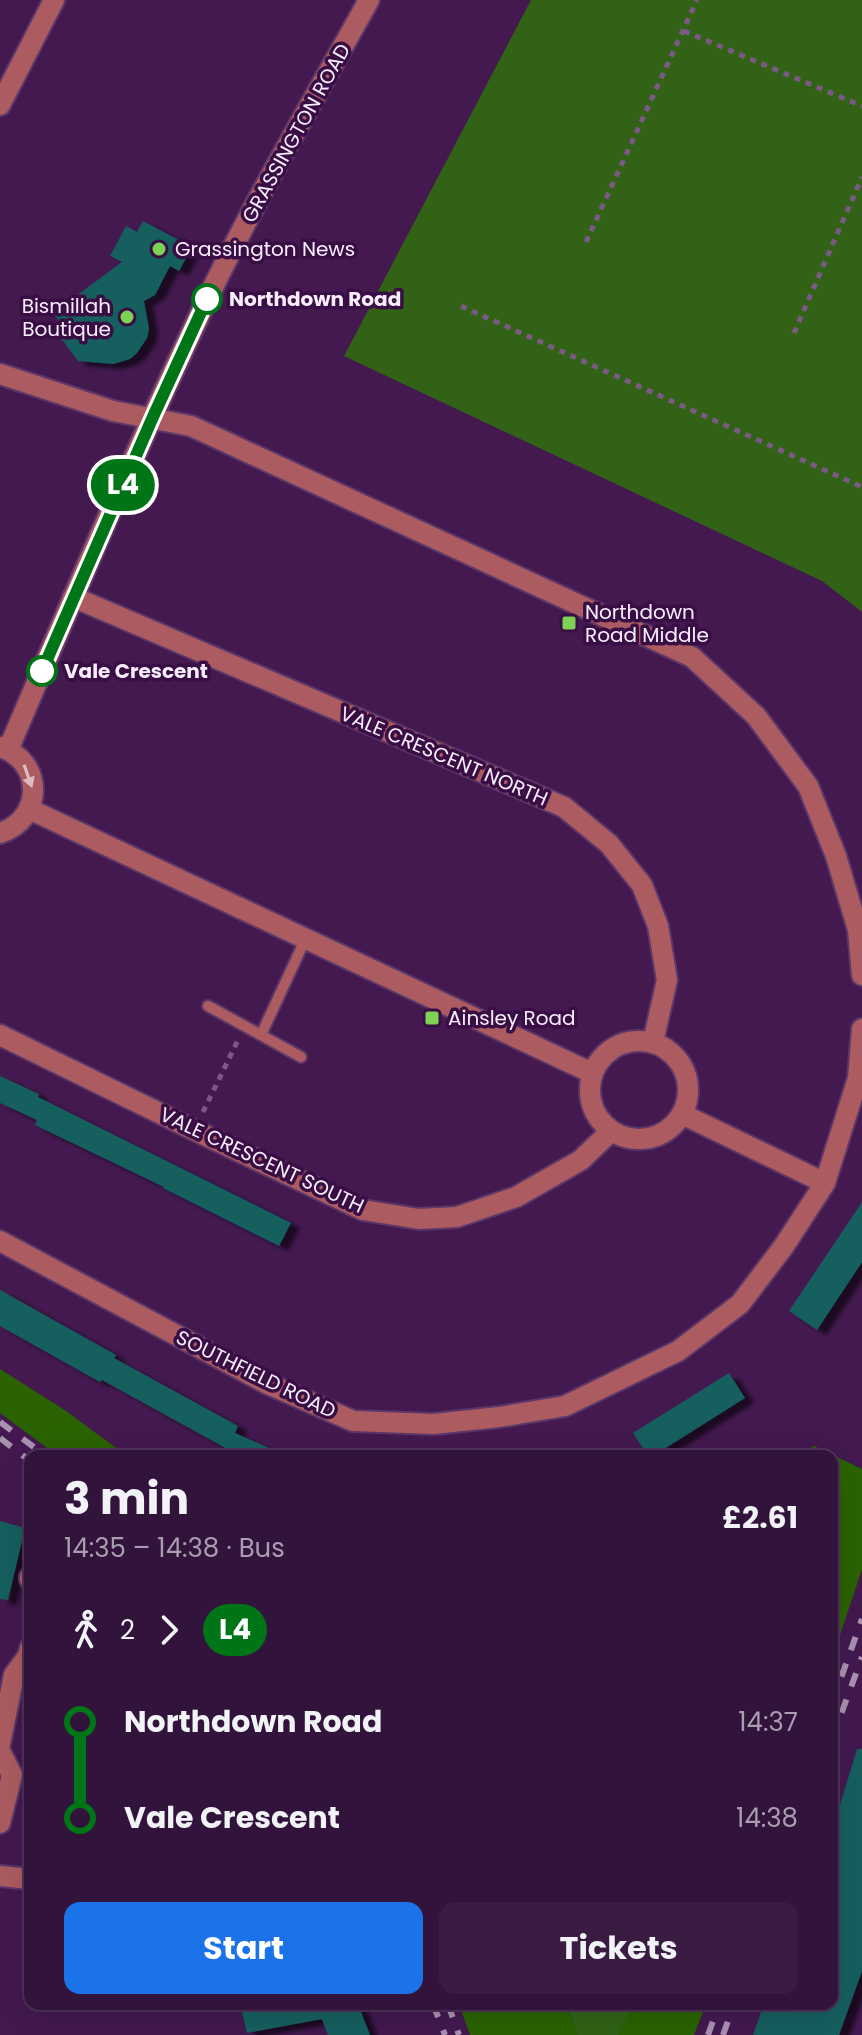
<!DOCTYPE html>
<meta charset="utf-8">
<style>
:root{--surface:#32133c;--page:#3a1c43;--text:#f1f3f6;--muted:#a89eaf;--line:#4d3256;--accent:#1a73e8}
body{margin:0;font-family:Poppins,sans-serif;background:var(--page);color:var(--text);height:100vh;display:flex;flex-direction:column;font-size:30px;white-space:nowrap}
*{box-sizing:border-box;margin:0}
p{font-size:26px;color:var(--muted)}
.icon{flex:none;width:44px;height:44px;fill:none;stroke:currentColor;stroke-width:2;stroke-linecap:round;stroke-linejoin:round}
.map{position:relative;flex:1;overflow:hidden}
.panel{position:absolute;left:24px;top:1450px;width:814px;height:560px;display:flex;flex-direction:column;background:var(--surface);border-radius:16px;box-shadow:0 8px 32px #0002,0 0 0 2px var(--line)}
.panel>*{flex:none}
.badge{padding:0 16px;border-radius:26px;font-size:28px;line-height:52px}
.map>.badge{position:absolute;translate:-50% -50%;box-shadow:0 0 0 4px #fff}
.legs{display:flex;align-items:center;gap:12px;height:88px;padding:0 40px;font-size:26px}
.legs p{margin-inline-start:auto}
.head{display:flex;align-items:center;justify-content:space-between;height:136px;padding:0 40px}
h1{font-size:44px;font-weight:700;line-height:60px}
.button{display:flex;gap:16px;margin-top:auto;padding:16px 40px}
.button a{flex:1;height:92px;border-radius:16px;background:var(--accent);color:#fff;font-size:32px;font-weight:700;line-height:92px;text-align:center}
.button a+a{background:var(--page);color:var(--text)}
ul{padding:0 40px;list-style:none}
li{display:flex;align-items:center;gap:28px;height:96px;font-size:30px}
li i{display:grid;place-items:center;width:12px;height:100%;margin:0 10px;background:currentColor}
li i::after{content:'';width:20px;height:20px;margin:-10px;border:6px solid;border-radius:50%;background:var(--surface)}
li p{margin-inline-start:auto}
li:first-child i{background:linear-gradient(#0000 50%,currentColor 0)}
li:last-child i{background:linear-gradient(currentColor 50%,#0000 0)}
.map>svg:first-child{display:block}
.green{fill:#316216}
.forest{fill:#2a6300}
.building{fill:#155e5f;filter:url(#shadow)}
.lines{fill:none;stroke-linecap:round;stroke-linejoin:round}
.service-casing{stroke:#5c3768;stroke-width:14}
.minor-casing{stroke:#5c3768;stroke-width:24}
.path{stroke:#7a5a84;stroke-width:5;stroke-dasharray:6 6;stroke-linecap:butt}
.service{stroke:#ac5c61;stroke-width:10}
.minor{stroke:#ac5c61;stroke-width:20}
.rail{stroke:#a991b0;stroke-width:6;stroke-dasharray:14 14;stroke-linecap:butt}
.oneway{fill:#ddbbc5}
.line-1-casing{stroke:#fff;stroke-width:18}
.line-1{stroke:#007517;stroke-width:12}
.poi-dot{fill:#7dd154;stroke:#380e45;stroke-width:3}
.stop-1-dot{fill:#fff;stroke:#007517;stroke-width:4}
.labels{text-anchor:middle;stroke-width:7;stroke-linejoin:round;paint-order:stroke}
.street-label{font-size:20px;fill:#f8eefb;stroke:#380e45}
.poi-label{font-size:20px;fill:#f8eefb;stroke:#380e45;text-anchor:start}
.stop-label{font-size:20px;font-weight:bold;fill:#f8eefb;stroke:#380e45;text-anchor:start}
</style>
<div class="map">
<svg width="862" height="2035" viewBox="0 0 862 2035">
<defs>
<filter id="shadow"><feDropShadow dx="9" dy="5" stdDeviation="2" flood-color="#0009"/></filter>
</defs>
<rect width="100%" height="100%" fill="#431950"/>
<path class="green" d="M531,0H862V612L822,581L344,356Z
M565,2004H658L646,2035H578Z"/>
<path class="forest" d="M0,1369L66,1411L127,1456H58L0,1413Z
M814,1446L862,1469V1569L832,1659V1456H799Z
M459,2004H565L578,2035H470Z
M634,2004H706L694,2035H618Z"/>
<path class="building" d="M143,221L192,247L179,271L170,266L155,295L144,301L149,329L147,338L137,353L130,359L113,364L78,361L57,333L64,328L53,313L122,262L110,256L126,226L137,232Z
M0,1076L39,1094L38,1097L291,1223L279,1246L163,1188L164,1187L35,1125L37,1120L0,1103Z
M862,1202V1262L817,1330L789,1311Z
M0,1290L116,1355L114,1358L238,1426L235,1433L287,1456H240L102,1380L100,1382L0,1326Z
M729,1373L745,1398L653,1456H648L633,1433Z
M0,1521L25,1528L8,1600L0,1599Z
M857,1749H862V1971L839,2035H753L764,2004H832V1831Z
M261,2004H358L370,2035H328L322,2019L247,2033L241,2008Z"/>
<g class="lines">
<defs>
<path id="service" d="M208,1006L301,1057
M261,1035L305,940"/>
<path id="minor" d="M0,105L54,0
M0,374L113,411L191,426L692,657L756,716L808,786L836,856L858,930L862,975
M73,597L564,807L609,844L642,885L658,926L667,980L653,1042
M0,747C44,761 44,819 0,833
M8,750C69,608 128,466 194,327C246,215 309,108 369,0
M29,809L592,1073
M0,1035L194,1130L363,1210L419,1219L457,1217L516,1197L581,1160L611,1131
M590 1090a49 49 0 1 1 98 0a49 49 0 1 1-98 0Z
M682,1114L825,1183
M0,1241L266,1383L353,1421L434,1424L499,1417L565,1406L678,1351L740,1304L784,1246L825,1183L858,1078L862,1029
M30,1577V1579
M0,1744L14,1675L28,1656L30,1648
M0,1751L12,1775L0,1823
M0,1876L30,1879"/>
</defs>
<use href="#service" class="service-casing"/>
<use href="#minor" class="minor-casing"/>
<path class="path" d="M684,31L862,106
M586,242L697,0
M461,306L862,487
M794,333L862,177
M203,1112L239,1038"/>
<use href="#service" class="service"/>
<use href="#minor" class="minor"/>
<path class="rail" d="M0,1422L46,1456
M0,1438L30,1461
M832,1703L862,1619
M832,1739L862,1657
M433,2004L445,2035
M448,2004L459,2035
M708,2035L719,2004
M723,2035L734,2004"/>
</g>
<defs><path id="oneway-solid" d="M-6-.8H1V-3.2L6.5 0L1 3.2V.8H-6Z" transform="scale(2)"/></defs>
<use class="oneway" href="#oneway-solid" transform="translate(28 776) rotate(71)"/>
<g class="lines">
<defs>
<path id="line-1" d="M42,671L152,419L207,299"/>
</defs>
<use href="#line-1" class="line-1-casing"/>
<use href="#line-1" class="line-1"/>
</g>
<g class="poi-dot">
<circle cx="159" cy="249" r="8"/>
<circle cx="127" cy="317" r="8"/>
<rect x="561" y="615" width="16" height="16" rx="4"/>
<rect x="424" y="1010" width="16" height="16" rx="4"/>
</g>
<g class="stop-1-dot">
<circle cx="207" cy="299" r="14"/>
<circle cx="42" cy="671" r="14"/>
</g>
<g class="labels">
<g class="street-label">
<text transform="translate(296 133) rotate(-61)" y="7">GRASSINGTON ROAD</text>
<text transform="translate(444 756) rotate(23)" y="7">VALE CRESCENT NORTH</text>
<text transform="translate(262 1160) rotate(25)" y="7">VALE CRESCENT SOUTH</text>
<text transform="translate(256 1374) rotate(26)" y="7">SOUTHFIELD ROAD</text>
</g>
<g class="poi-label">
<text x="175" y="256">Grassington News</text>
<text x="111" y="313" text-anchor="end">Bismillah<tspan x="111" dy="23">Boutique</tspan></text>
<text x="585" y="619">Northdown<tspan x="585" dy="23">Road Middle</tspan></text>
<text x="448" y="1025">Ainsley Road</text>
</g>
<g class="stop-label">
<text x="229" y="306">Northdown Road</text>
<text x="64" y="678">Vale Crescent</text>
</g>
</g>
</svg>
<b class="badge" style="left:123px;top:485px;background:#007517;color:#fff">L4</b>
<section class="panel">
<div class="head"><div><h1>3 min</h1><p>14:35 – 14:38 · Bus</p></div><b>£2.61</b></div>
<div class="legs"><svg class="icon" aria-label="walk" viewBox="0 0 24 24"><circle cx="13" cy="4" r="2"/><path d="M13 8l-2 6 4 7M11 14l-3 7M7 12l3-4h3l4 4"/></svg>2<svg class="icon" aria-label="forward" viewBox="0 0 24 24"><path d="M9 5l7 7-7 7"/></svg><b class="badge" style="background:#007517;color:#fff">L4</b></div>
<ul>
<li><i style="color:#007517"></i><b>Northdown Road</b><p>14:37</p></li>
<li><i style="color:#007517"></i><b>Vale Crescent</b><p>14:38</p></li>
</ul>
<div class="button"><a>Start</a><a>Tickets</a></div>
</section>
</div>
